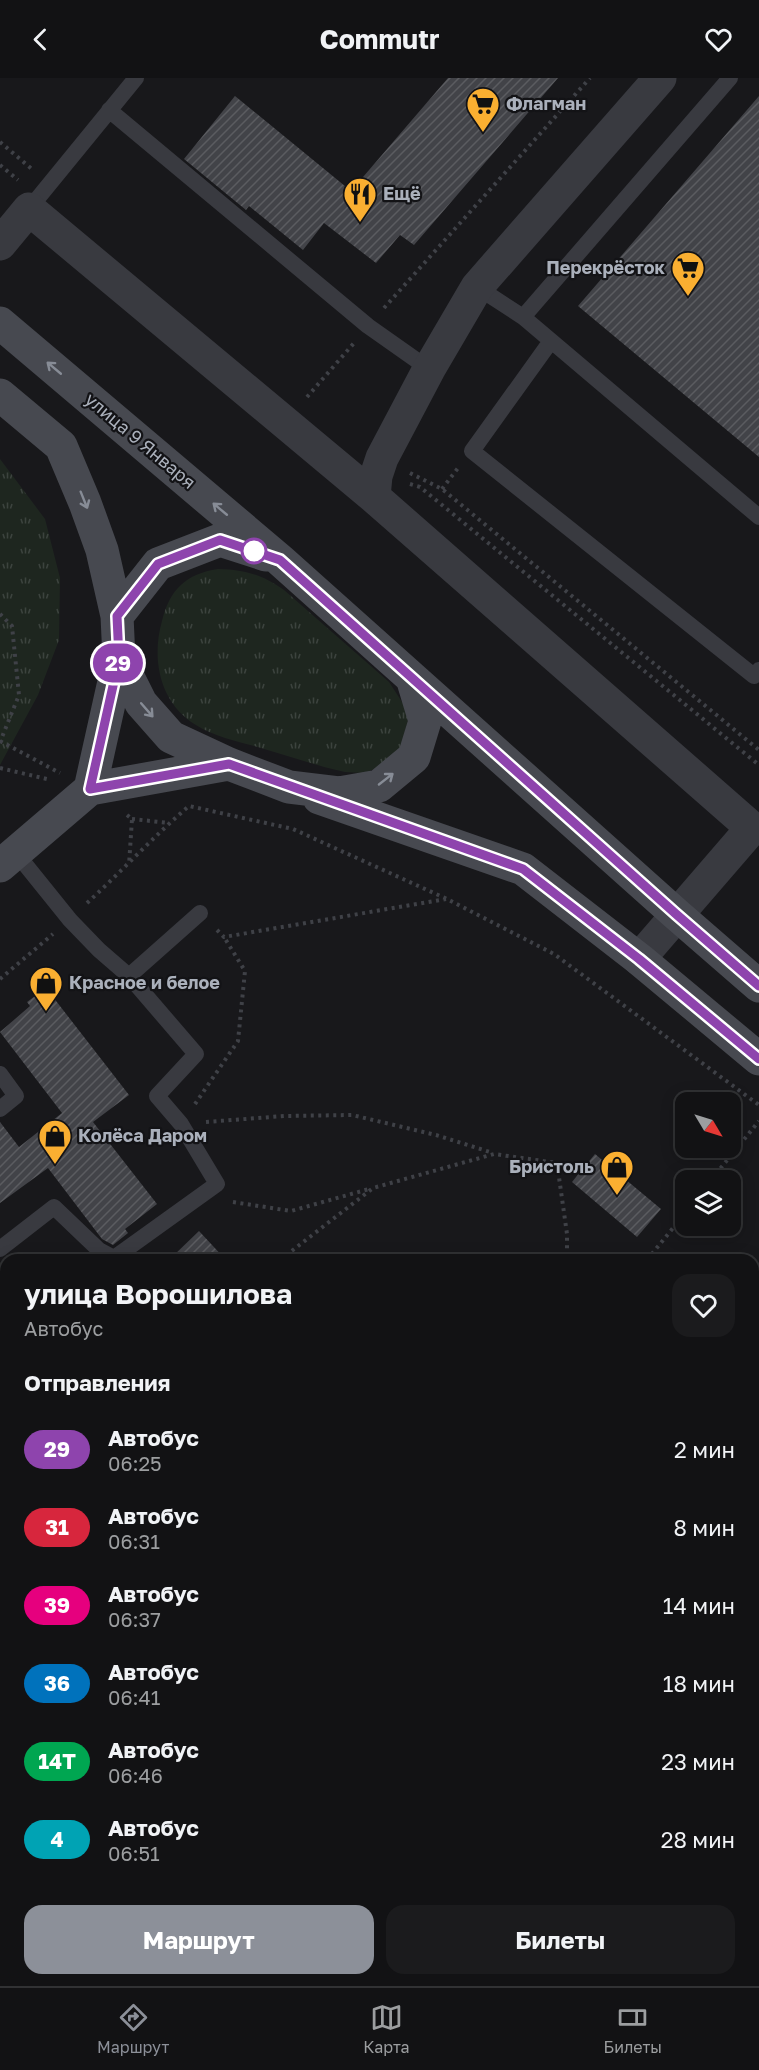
<!DOCTYPE html>
<html lang="ru">
<meta charset="utf-8">
<style>
:root{--surface:#121214;--page:#1b1b1d;--text:#f1f3f6;--muted:#9c9ea0;--line:#313234;--accent:#8c9099}
body{margin:0;font-family:"Golos Text",sans-serif;background:var(--page);color:var(--text);height:100vh;display:flex;flex-direction:column;font-size:22px;white-space:nowrap}
*{box-sizing:border-box;margin:0}
p{font-size:20px;color:var(--muted)}
.icon{flex:none;width:33px;height:33px;fill:none;stroke:currentColor;stroke-width:2;stroke-linecap:round;stroke-linejoin:round}
.map{position:relative;flex:1;overflow:hidden}
.drawer{position:absolute;left:0px;top:1176px;width:759px;height:732px;display:flex;flex-direction:column;background:var(--surface);border-radius:18px 18px 0 0;box-shadow:0 3px 15px #0003,0 0 0 2px var(--line)}
.drawer>*{flex:none}
.badge{padding:0 12px;border-radius:20px;font-size:21px;line-height:39px}
.needle{width:39px;rotate:128deg}
.controls{position:absolute;left:675px;top:1014px;display:grid;gap:12px}
.controls a{display:grid;place-items:center;width:66px;height:66px;border-radius:12px;background:var(--surface);box-shadow:0 3px 15px #0003,0 0 0 2px var(--line);font-size:30px}
.map>.badge{position:absolute;translate:-50% -50%;box-shadow:0 0 0 3px #fff}
h2{padding:0 24px;font-size:22px;line-height:54px}
.round{display:grid;place-items:center;flex:none;width:63px;height:63px;border-radius:18px;background:var(--page)}
.summary{display:flex;align-items:center;justify-content:space-between;height:102px;padding:0 24px}
h1{font-size:28px;font-weight:700;line-height:45px}
.cta{display:flex;gap:12px;margin-top:auto;padding:12px 24px}
.cta a{flex:1;height:69px;border-radius:18px;background:var(--accent);color:#fff;font-size:24px;font-weight:700;line-height:69px;text-align:center}
.cta a+a{background:var(--page);color:var(--text)}
ul{padding:0;list-style:none}
li{display:flex;align-items:center;gap:18px;height:78px;padding:0 24px}
li div{flex:1}
li b{display:block;font-size:22px}
li em{font-style:normal}
li .badge{min-width:66px;font-weight:700;text-align:center}
header{display:flex;justify-content:space-between;align-items:center;height:78px;padding:0 24px;background:var(--surface);font-size:27px;font-weight:700}
.menu{display:flex;justify-content:space-around;align-items:center;height:84px;border-top:2px solid var(--line);background:var(--surface);font-size:16px;color:var(--muted)}
.menu a{display:grid;justify-items:center;gap:3px}
.menu .selected{color:var(--accent)}
.map>svg:first-child{display:block}
.grass{fill:url(#grass-tufts)}
.building{fill:url(#building-hatch)}
.lines{fill:none;stroke-linecap:round;stroke-linejoin:round}
.path{stroke:#3f4147;stroke-width:4;stroke-dasharray:3 4.5;stroke-linecap:butt}
.lane{stroke:#393a40;stroke-width:16}
.street{stroke:#393a40;stroke-width:33}
.secondary{stroke:#474950;stroke-width:33}
.oneway{stroke:#878c96}
.line-casing{stroke:#fff;stroke-width:14}
.line{stroke:#8e44ad;stroke-width:9}
.stop-dot{fill:#fff;stroke:#8e44ad;stroke-width:3}
.labels{text-anchor:middle;stroke-width:4.5;stroke-linejoin:round;paint-order:stroke}
.poi-label{font-size:18px;font-weight:bold;fill:#aab0bb;stroke:#131316;text-anchor:start}
.street-label{font-size:18px;fill:#aab0bb;stroke:#131316}
</style>
<header><svg class="icon" aria-label="back" viewBox="0 0 24 24"><path d="M15 5l-7 7 7 7"/></svg>Commutr<svg class="icon" aria-label="heart" viewBox="0 0 24 24"><path d="M12 20l-8-8c-3-5 5-10 8-4 3-6 11-1 8 4z"/></svg></header>
<div class="map">
<svg width="759" height="1908" viewBox="0 0 759 1908">
<defs>
<pattern id="grass-tufts" width="24" height="20" patternUnits="userSpaceOnUse" patternTransform="scale(1.5)"><rect width="24" height="20" fill="#1e261f"/><path d="M3 7l-1-3M5 7V3M7 7l1-3M15 17l-1-3M17 17v-4M19 17l1-3" fill="none" stroke="#3c433e"/></pattern>
<pattern id="building-hatch" width="6" height="6" patternUnits="userSpaceOnUse" patternTransform="scale(1.5)"><rect width="6" height="6" fill="#424348"/><path d="M-1 1l2-2M0 6l6-6M5 7l2-2" fill="none" stroke="#5b5c60"/></pattern>
</defs>
<rect width="100%" height="100%" fill="#18181b"/>
<path class="grass" d="M0,381L45,441L60,500L59,562L38,617L0,687Z
M218,491C245,492 261,496 284,512L389,604L404,627L408,642L400,672L378,690L363,695L345,694C317,688 289,678 261,670C240,664 215,659 196,647C160,625 151,582 162,543C170,511 186,496 218,491Z
M753,1842L759,1846V1908H740L731,1902H753Z"/>
<path class="building" d="M448,0H558L414,167L400,157L376,185L324,145L303,172L249,128L246,132L184,81L235,18L351,113Z
M759,18V379L578,228Z
M46,910L129,1017L93,1044L157,1126L125,1151L128,1155L113,1167L102,1161L48,1090L0,1125V1044L19,1069L62,1035L0,954L30,928L27,924Z
M595,1076L661,1131L637,1159L572,1104Z
M199,1153L226,1182H169Z"/>
<g class="lines">
<path class="path" d="M0,64L33,92
M0,87L18,102
M384,230L590,0
M307,319L354,265
M410,395L442,411L759,672
M410,406L420,409L759,687
M442,411L458,390
M0,536L12,548L19,617L0,664
M0,663L60,695
M0,690L51,702
M127,737L132,741L129,787
M132,741L169,745
M87,825C122,793 154,758 189,728L293,751L447,821L554,876L759,1027
M217,852L224,859L446,821
M0,901L53,856
M195,1026L238,963L245,893L224,859
M206,1044L284,1038L352,1037L436,1057L493,1075
M711,1102L759,1043
M233,1124L291,1133L369,1111
M280,1182L373,1110L494,1076L557,1085L567,1156V1182
M647,1182L686,1134
M0,1604L6,1605
M595,1902L600,1908
M633,1902L643,1908"/>
<path class="lane" d="M109,32L368,248L429,291
M29,131L136,0
M477,209L523,239L759,439
M523,239L730,0
M551,263L472,373L754,598L759,592
M16,775L70,842L99,872L129,898L200,835
M0,996L16,1018L0,1031
M0,1171L54,1129L99,1172L114,1180L217,1106L181,1046L157,1018L196,976L129,898
M753,1487L759,1493
M0,1523L6,1518
M753,1709L759,1713
M753,1797L759,1801
M320,1902L325,1908
M545,1908V1902"/>
<path class="street" d="M0,166L29,131L374,419L752,750L639,881
M374,419L376,398L382,380L429,291L477,209L660,0
M0,1314L6,1322
M693,1902L701,1908"/>
<path class="secondary" d="M0,245L280,482L676,836L759,908
M0,317L61,368L85,425L102,472L117,538L119,581L141,625L171,659L229,686L289,709L339,715L379,708L414,679L425,643L412,600
M117,538L158,486L220,462L266,477
M90,711L119,581
M319,720L523,791L639,881L759,981
M0,788L90,711L229,686"/>
</g>
<defs><path id="oneway-shaft" d="M-6 0H5M1.5-3L5.5 0L1.5 3" fill="none" stroke-width="1.6" stroke-linecap="round" stroke-linejoin="round" transform="scale(1.5)"/></defs>
<g class="oneway">
<use href="#oneway-shaft" transform="translate(54 290) rotate(-140)"/>
<use href="#oneway-shaft" transform="translate(84 422) rotate(68)"/>
<use href="#oneway-shaft" transform="translate(220 431) rotate(-140)"/>
<use href="#oneway-shaft" transform="translate(147 632) rotate(49)"/>
<use href="#oneway-shaft" transform="translate(386 701) rotate(-38)"/>
</g>
<g class="lines">
<defs>
<path id="line" d="M759,908L676,836L280,482L220,462L158,486L117,538L119,581L90,711L229,686L523,791L639,881L759,981"/>
</defs>
<use href="#line" class="line-casing"/>
<use href="#line" class="line"/>
</g>
<defs>
<symbol id="supermarket-pin" viewBox="-11 -11 22 30"><path d="M0 17L-7.5 6A9.5 9.5 0 1 1 7.5 6Z" fill="#faaf31" stroke="#131316"/><path d="M-6-5.5h2.5l.6 2H6L4.5 2H-2.5L-4.4-4H-6ZM-1.5 3.2a1.3 1.3 0 1 0 .1 0ZM3 3.2a1.3 1.3 0 1 0 .1 0Z" fill="#111"/></symbol>
<symbol id="restaurant-pin" viewBox="-11 -11 22 30"><path d="M0 17L-7.5 6A9.5 9.5 0 1 1 7.5 6Z" fill="#faaf31" stroke="#131316"/><path d="M-5-6h1v4h1v-4h1v4h1v-4h1v5L-1.5 .5V6h-2V.5L-5-1ZM5-6V6H3V1.5H1.5Q1.5-4 5-6Z" fill="#111"/></symbol>
<symbol id="shop-pin" viewBox="-11 -11 22 30"><path d="M0 17L-7.5 6A9.5 9.5 0 1 1 7.5 6Z" fill="#faaf31" stroke="#131316"/><path d="M-5-2.5h2.3a2.7 3.5 0 0 1 5.4 0H5L5.5 6h-11ZM-1.5-2.5h3a1.5 2.3 0 0 0-3 0Z" fill="#111"/></symbol>
</defs>
<g fill-rule="evenodd">
<use href="#supermarket-pin" x="464" y="7" width="38" height="52"/>
<use href="#restaurant-pin" x="341" y="97" width="38" height="52"/>
<use href="#supermarket-pin" x="669" y="171" width="38" height="52"/>
<use href="#shop-pin" x="27" y="886" width="38" height="52"/>
<use href="#shop-pin" x="36" y="1039" width="38" height="52"/>
<use href="#shop-pin" x="598" y="1070" width="38" height="52"/>
</g>
<circle class="stop-dot" cx="254" cy="473" r="12"/>
<g class="labels">
<g class="poi-label">
<text x="506" y="32">Флагман</text>
<text x="383" y="122">Ещё</text>
<text x="665" y="196" text-anchor="end">Перекрёсток</text>
<text x="69" y="911">Красное и белое</text>
<text x="78" y="1064">Колёса Даром</text>
<text x="594" y="1095" text-anchor="end">Бристоль</text>
</g>
<g class="street-label">
<text transform="translate(140 363) rotate(40)" y="6">улица 9 Января</text>
</g>
</g>
</svg>
<div class="controls">
<a><svg class="needle" viewBox="-14 -14 28 28"><path d="M0-13l5 13h-10z" fill="#e53935"/><path d="M0 13l5-13h-10z" fill="#9c9ea0"/></svg></a>
<a><svg class="icon" aria-label="layers" viewBox="0 0 24 24"><path d="M12 4l9 5-9 5-9-5zM3 14l9 5 9-5"/></svg></a>
</div>
<b class="badge" style="left:118px;top:585px;background:#8e44ad;color:#fff">29</b>
<section class="drawer">
<div class="summary"><div><h1>улица Ворошилова</h1><p>Автобус</p></div><a class="round"><svg class="icon" aria-label="heart" viewBox="0 0 24 24"><path d="M12 20l-8-8c-3-5 5-10 8-4 3-6 11-1 8 4z"/></svg></a></div>
<h2>Отправления</h2>
<ul>
<li><span class="badge" style="background:#8e44ad;color:#fff">29</span><div><b>Автобус</b><p>06:25</p></div><em>2 мин</em></li>
<li><span class="badge" style="background:#d7263d;color:#fff">31</span><div><b>Автобус</b><p>06:31</p></div><em>8 мин</em></li>
<li><span class="badge" style="background:#e6007e;color:#fff">39</span><div><b>Автобус</b><p>06:37</p></div><em>14 мин</em></li>
<li><span class="badge" style="background:#0072bc;color:#fff">36</span><div><b>Автобус</b><p>06:41</p></div><em>18 мин</em></li>
<li><span class="badge" style="background:#00a651;color:#fff">14Т</span><div><b>Автобус</b><p>06:46</p></div><em>23 мин</em></li>
<li><span class="badge" style="background:#00a3b4;color:#fff">4</span><div><b>Автобус</b><p>06:51</p></div><em>28 мин</em></li>
</ul>
<div class="cta"><a>Маршрут</a><a>Билеты</a></div>
</section>
</div>
<nav class="menu">
<a class="selected"><svg class="icon" aria-label="directions" viewBox="0 0 24 24"><path d="M12 3l9 9-9 9-9-9zM9 14v-3h6M13 9l2 2-2 2"/></svg>Маршрут</a>
<a><svg class="icon" aria-label="map" viewBox="0 0 24 24"><path d="M3 6l6-2 6 2 6-2v14l-6 2-6-2-6 2zM9 4v14M15 6v14"/></svg>Карта</a>
<a><svg class="icon" aria-label="tickets" viewBox="0 0 24 24"><path d="M3 7h18v10H3zM15 7v10"/></svg>Билеты</a>
</nav>
